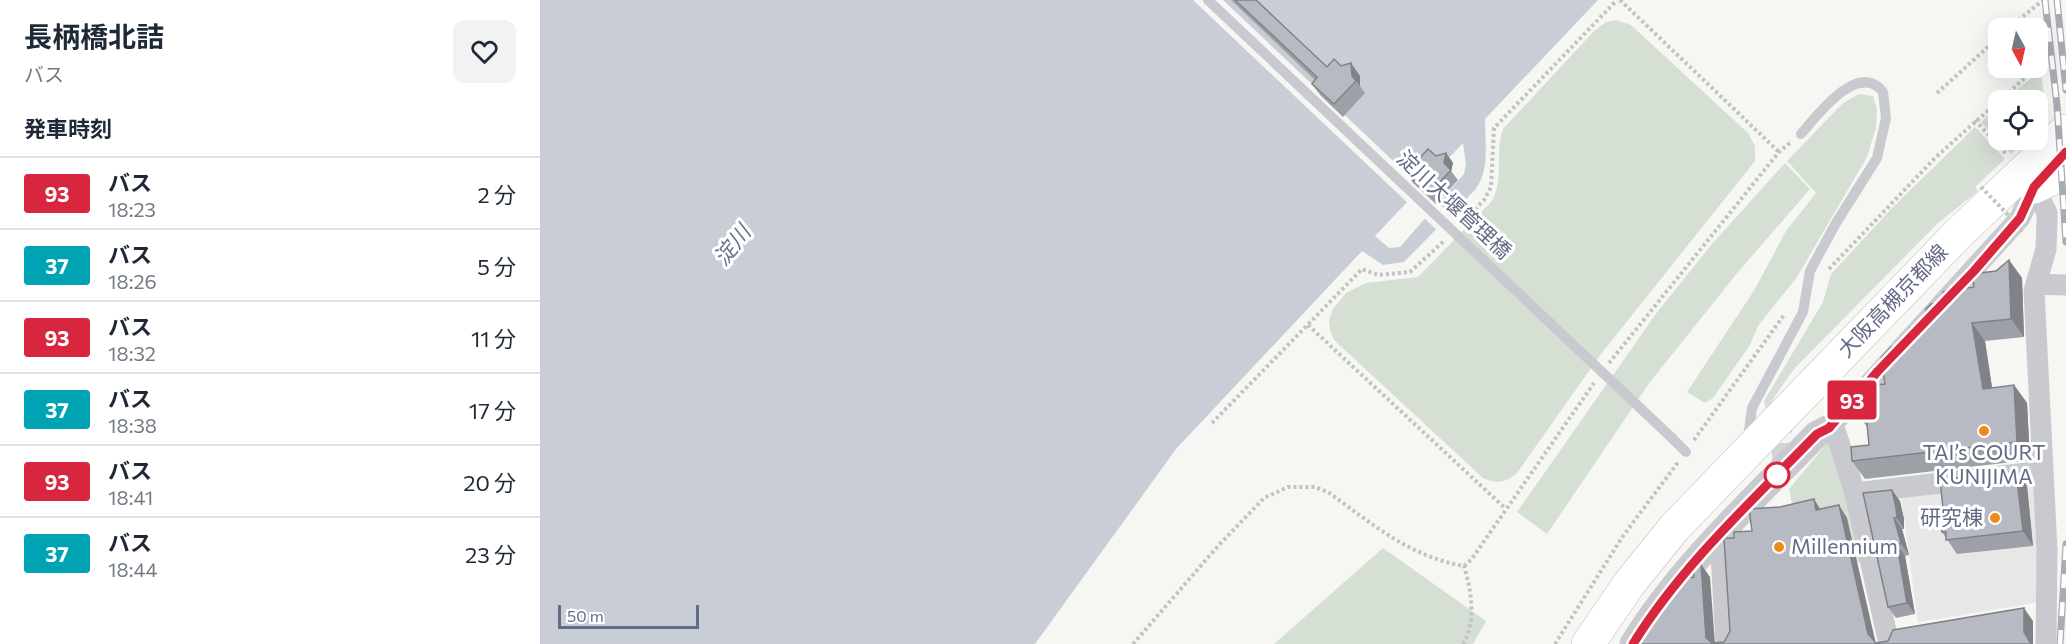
<!DOCTYPE html>
<html lang="ja">
<meta charset="utf-8">
<style>
:root{--surface:#fff;--page:#f2f2f3;--text:#1f2937;--muted:#747a83;--line:#e0e1e3}
body{margin:0;font-family:Commissioner,"Noto Sans JP",sans-serif;background:var(--page);color:var(--text);height:100vh;display:flex;flex-direction:column;font-size:22px;white-space:nowrap}
*{box-sizing:border-box;margin:0}
p{font-size:20px;color:var(--muted)}
.icon{flex:none;width:33px;height:33px;fill:none;stroke:currentColor;stroke-width:2;stroke-linecap:round;stroke-linejoin:round}
.map{position:relative;flex:1;overflow:hidden}
.panel{display:flex;flex-direction:column;background:var(--surface);width:540px}
.panel>*{flex:none}
.badge{padding:0 12px;border-radius:4px;font-size:21px;line-height:39px}
.needle{width:39px;rotate:172deg}
.fabs{position:absolute;left:1448px;top:18px;display:grid;gap:12px}
.fabs a{display:grid;place-items:center;width:60px;height:60px;border-radius:12px;background:var(--surface);box-shadow:0 6px 24px #0002;font-size:30px}
.scale{position:absolute;left:18px;bottom:15px;width:141px;box-sizing:border-box;padding-left:6px;border:3px solid #636c86;border-top:0;font-size:16px;line-height:21px;white-space:nowrap;color:#636c86;-webkit-text-stroke:4px #fff;paint-order:stroke}
.map>.badge{position:absolute;translate:-50% -50%;box-shadow:0 0 0 3px #fff}
h2{padding:0 24px;font-size:22px;line-height:54px}
.round{display:grid;place-items:center;flex:none;width:63px;height:63px;border-radius:12px;background:var(--page)}
.headline{display:flex;align-items:center;justify-content:space-between;height:102px;padding:0 24px}
h1{font-size:28px;font-weight:700;line-height:45px}
ul{padding:0;list-style:none}
li{display:flex;align-items:center;gap:18px;height:72px;padding:0 24px;border-top:2px solid var(--line)}
li div{flex:1}
li b{display:block;font-size:22px}
li em{font-style:normal}
li .badge{min-width:66px;font-weight:700;text-align:center}
main{display:flex;flex:1;min-height:0}
.map>svg:first-child{display:block}
.built{fill:#e6e7e6}
.green{fill:#d5dfd4}
.water{fill:#c9ced6;fill-rule:evenodd}
.pier{fill:#f6f7f3}
.lines{fill:none;stroke-linecap:round;stroke-linejoin:round}
.minor-tunnel{stroke:#d1d4d8;stroke-width:21;stroke-dasharray:21 10;stroke-linecap:butt}
.primary-casing{stroke:#bbbdc2;stroke-width:34}
.path{stroke:#c2c2c5;stroke-width:4;stroke-dasharray:3 3;stroke-linecap:butt}
.service{stroke:#c9cacf;stroke-width:10}
.minor{stroke:#c9cacf;stroke-width:21}
.tertiary{stroke:#c9cacf;stroke-width:27}
.primary{stroke:#fff;stroke-width:33}
.rail-casing{stroke:#aaacb4;stroke-width:7}
.rail{stroke:#fff;stroke-width:4.5;stroke-dasharray:14;stroke-linecap:butt}
.path-bridge{stroke:#c2c2c5;stroke-width:4;stroke-dasharray:3 3;stroke-linecap:butt}
.service-bridge{stroke:#c9cacf;stroke-width:10}
.wall{fill:#9da0a7}
.shaded-wall{fill:#808288}
.building{fill:#b7bac2;stroke:#808288;stroke-width:1.5}
.line-casing{stroke:#fff;stroke-width:14}
.line{stroke:#d7263d;stroke-width:9}
.poi-dot{fill:#f18919;stroke:#fff;stroke-width:2}
.stop-dot{fill:#fff;stroke:#d7263d;stroke-width:3}
.labels{text-anchor:middle;stroke-width:6;stroke-linejoin:round;paint-order:stroke}
.street-label{font-size:21px;fill:#636c86;stroke:#fff}
.poi-label{font-size:21px;fill:#636c86;stroke:#fff}
.water-label{font-size:22px;font-style:italic;fill:#63748a;stroke:#fff}
</style>
<main>
<section class="panel">
<div class="headline"><div><h1>長柄橋北詰</h1><p>バス</p></div><a class="round"><svg class="icon" aria-label="heart" viewBox="0 0 24 24"><path d="M12 20l-8-8c-3-5 5-10 8-4 3-6 11-1 8 4z"/></svg></a></div>
<h2>発車時刻</h2>
<ul>
<li><span class="badge" style="background:#d7263d;color:#fff">93</span><div><b>バス</b><p>18:23</p></div><em>2 分</em></li>
<li><span class="badge" style="background:#00a3b4;color:#fff">37</span><div><b>バス</b><p>18:26</p></div><em>5 分</em></li>
<li><span class="badge" style="background:#d7263d;color:#fff">93</span><div><b>バス</b><p>18:32</p></div><em>11 分</em></li>
<li><span class="badge" style="background:#00a3b4;color:#fff">37</span><div><b>バス</b><p>18:38</p></div><em>17 分</em></li>
<li><span class="badge" style="background:#d7263d;color:#fff">93</span><div><b>バス</b><p>18:41</p></div><em>20 分</em></li>
<li><span class="badge" style="background:#00a3b4;color:#fff">37</span><div><b>バス</b><p>18:44</p></div><em>23 分</em></li>
</ul>
</section>
<div class="map">
<svg width="1526" height="644" viewBox="0 0 1526 644">
<rect width="100%" height="100%" fill="#f6f7f3"/>
<path class="built" d="M1490,481L1497,487L1501,595L1494,603L1378,622L1361,494Z"/>
<path class="green" d="M1076,20L1091,25L1208,133L1215,146V161L1061,354L977,473C967,483 955,484 943,478L795,341L790,331L789,320L793,309L806,293L826,283L878,277L951,202C965,181 954,152 963,129L1054,31L1066,22Z
M1501,73L1507,119L1497,128V100H1465L1492,77Z
M1319,94L1333,96L1337,110L1336,128L1327,157L1257,277L1218,326L1210,345L1173,398L1165,403L1147,392L1215,289L1246,231L1276,193L1247,161L1303,103Z
M1458,107V140H1486L1471,154L1441,122Z
M1435,127L1465,159L1435,187L1438,191L1398,223L1253,370L1231,402V409H1226L1224,401L1283,302L1291,274L1354,206Z
M1245,163L1270,189L1198,272L1110,382L1007,534L977,512L1118,311L1172,244Z
M1288,442H1293L1324,561L1266,575L1249,489Z
M843,548L946,621L933,644H734Z"/>
<path class="water" d="M0,0H1058L945,119C945,142 950,171 935,190L864,262L843,265L822,251L636,449L495,644H0ZM923,143L926,165L924,174L860,247L849,248L835,236Z"/>
<path class="pier" d="M653,0H683L884,190L870,205Z
M896,201L913,217L899,232L883,217Z"/>
<g class="lines">
<path class="minor-tunnel" d="M1241,412L1243,468"/>
<defs>
<path id="primary" d="M1494,187L1526,172
M1048,644L1089,584L1134,528L1418,234L1526,131"/>
</defs>
<use href="#primary" class="primary-casing"/>
<path class="path" d="M1080,0L1239,152
M1469,28L1503,0
M1397,93L1458,38
M1435,120L1467,155
M922,222L944,200L951,187L954,128L1077,0
M1289,269L1396,157L1496,68
M768,325L965,508
M1069,363L1239,152L1251,142
M672,423L822,269L838,275L870,272L904,241
M1154,440L1244,315
M593,644L678,546L724,498L748,487H775L788,492C831,523 870,557 924,566L931,560L1054,383
M923,644C937,622 931,589 924,566
M1015,644L1083,536L1139,461"/>
<path class="service" d="M1208,438L1212,408L1263,312L1270,271L1296,223L1337,158L1346,118L1343,92C1318,60 1277,116 1261,134
M1133,439L1146,452"/>
<path class="minor" d="M1494,187L1507,213V222L1506,249L1494,291L1507,550L1506,644
M1497,284L1526,285
M1315,493L1503,471
M1172,544L1181,554L1186,644
M1349,644L1315,493L1296,433L1289,428L1480,218L1494,187"/>
<path class="tertiary" d="M1093,644C1142,565 1213,500 1277,434L1289,428"/>
<use href="#primary" class="primary"/>
<defs>
<path id="rail" d="M1505,0L1517,105L1526,242
M1517,0L1526,90
M1520,644L1526,544"/>
</defs>
<use href="#rail" class="rail-casing"/>
<use href="#rail" class="rail"/>
<path class="path-bridge" d="M1441,187L1482,229L1481,231"/>
<path class="service-bridge" d="M668,0L1133,439"/>
</g>
<path class="wall" d="M691,0H716L787,67L801,66L820,76V86L825,93L803,117L781,96L772,84L775,80Z
M906,153L913,163L911,171L918,180L896,204L873,183L866,173L896,156Z
M1469,260L1482,278L1484,337L1445,341L1452,388L1474,385L1487,403L1490,460L1325,479L1312,461L1329,445L1327,427L1318,414L1345,384L1371,336L1388,325L1434,287Z
M1476,471L1487,486L1493,546L1417,554L1402,532L1404,518Z
M1323,493L1360,501L1364,519V529H1362L1369,555L1365,556L1375,614L1356,618L1348,607Z"/>
<path class="shaded-wall" d="M811,63L820,76V86L812,76Z
M906,153L913,163L911,171L904,163Z
M1469,260L1482,278L1484,337L1471,319Z
M1432,323L1445,341L1455,407L1443,389Z
M1474,385L1487,403L1490,460L1477,442Z
M1476,471L1487,486L1493,546L1483,531Z
M1352,490L1360,501L1364,519V529L1357,518Z
M1274,499L1282,512L1276,510Z
M1299,505L1307,518L1336,644L1328,634Z
M1354,518L1362,529L1369,555L1361,543Z
M1357,545L1365,556L1375,614L1367,603Z
M1161,564L1170,577L1175,644H1171L1166,638Z
M1484,608L1493,621V644H1491L1484,632Z"/>
<path class="building" d="M695,0H716L787,67L794,59L801,66L811,63L812,76L816,81L794,104L772,84L777,77Z
M888,149L896,156L906,153L904,163L911,170L889,194L866,173Z
M1469,260L1471,319L1432,323L1443,389L1474,385L1477,442L1312,461L1311,447L1329,445L1326,413L1318,414L1316,387L1345,384L1341,358L1351,347L1365,346L1364,337L1371,336L1370,328L1388,325L1386,309L1391,304L1404,303L1403,292L1434,287L1432,274L1456,271Z
M1476,471L1483,531L1406,540V532H1402L1400,518H1404L1400,480Z
M1352,490L1356,508L1357,518H1354L1361,543L1357,545L1367,603L1348,607L1323,493Z
M1274,499L1276,510L1299,505L1328,634L1336,643L1348,641L1353,630L1484,608V632L1491,644H1095L1116,612L1143,578L1154,577L1153,565L1161,564L1166,638L1172,643L1184,642L1190,631L1184,538H1194V532L1212,531L1209,509L1240,507Z"/>
<g class="lines">
<defs>
<path id="line" d="M1093,644C1142,565 1213,500 1277,434L1289,428L1338,371L1434,271L1480,218L1494,187L1526,152"/>
</defs>
<use href="#line" class="line-casing"/>
<use href="#line" class="line"/>
</g>
<g class="poi-dot">
<circle cx="1444" cy="431" r="6"/>
<circle cx="1455" cy="518" r="6"/>
<circle cx="1239" cy="547" r="6"/>
</g>
<circle class="stop-dot" cx="1237" cy="475" r="12"/>
<g class="labels">
<g class="street-label">
<text transform="translate(914 205) rotate(43)" y="7">淀川大堰管理橋</text>
<text transform="translate(1353 301) rotate(-46)" y="7">大阪高槻京都線</text>
</g>
<g class="poi-label">
<text x="1444" y="460">TAI’s COURT<tspan x="1444" dy="24">KUNIJIMA</tspan></text>
<text x="1443" y="525" text-anchor="end">研究棟</text>
<text x="1251" y="554" text-anchor="start">Millennium</text>
</g>
<g class="water-label">
<text transform="translate(192 245) rotate(-52)" y="8">淀川</text>
</g>
</g>
</svg>
<div class="fabs">
<a><svg class="needle" viewBox="-14 -14 28 28"><path d="M0-13l5 13h-10z" fill="#e53935"/><path d="M0 13l5-13h-10z" fill="#747a83"/></svg></a>
<a><svg class="icon" aria-label="locate" viewBox="0 0 24 24"><circle cx="12" cy="12" r="6"/><path d="M12 2v4M12 18v4M2 12h4M18 12h4"/></svg></a>
</div>
<div class="scale">50 m</div>
<b class="badge" style="left:1312px;top:400px;background:#d7263d;color:#fff">93</b>
</div>
</main>
